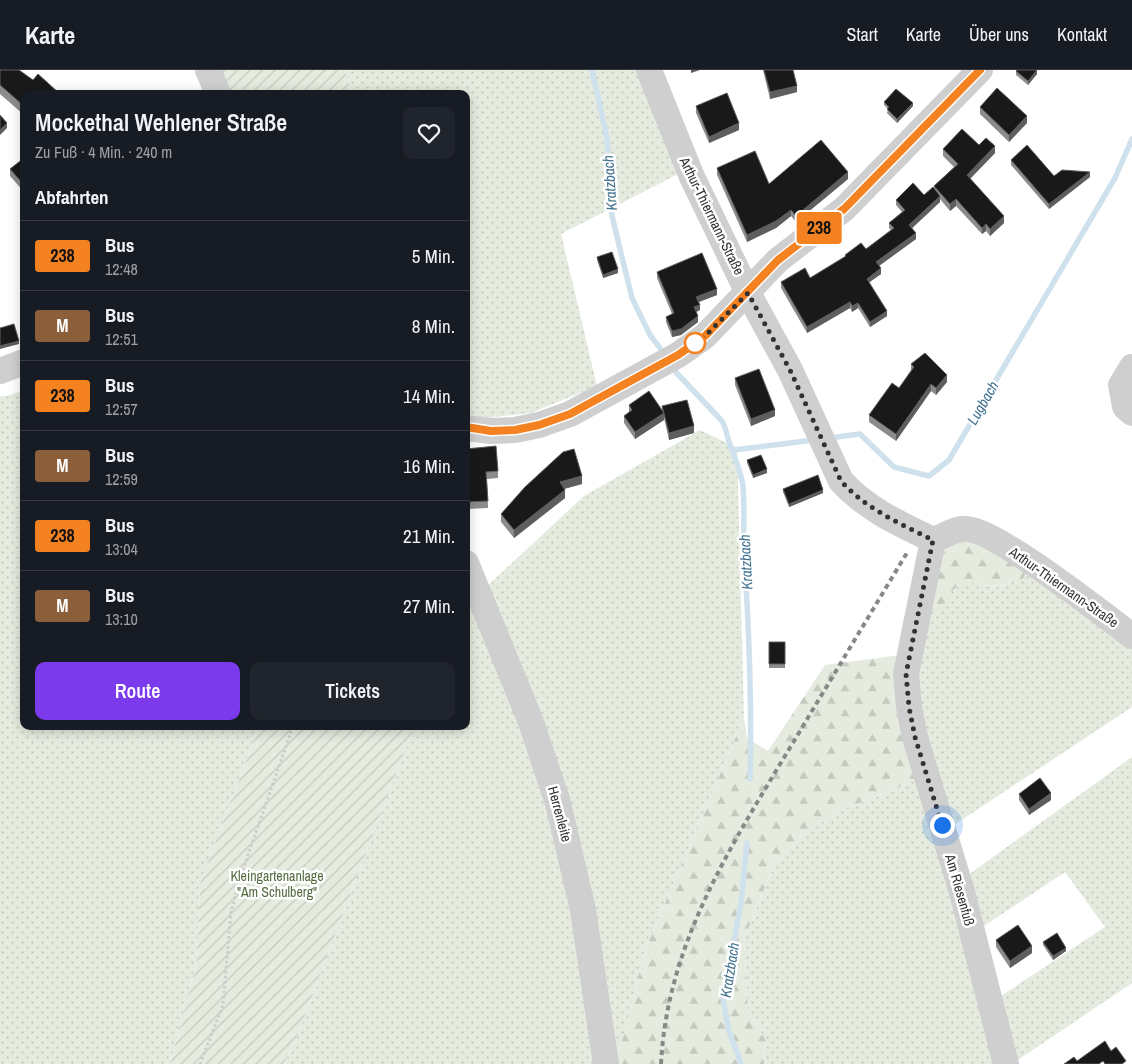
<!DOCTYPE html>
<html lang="de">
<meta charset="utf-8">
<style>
:root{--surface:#171b24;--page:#20242c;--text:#f1f3f6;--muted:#9ea1a6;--line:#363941;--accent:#7c3aed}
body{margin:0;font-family:"Archivo Narrow",sans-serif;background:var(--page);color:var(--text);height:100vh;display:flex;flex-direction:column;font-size:19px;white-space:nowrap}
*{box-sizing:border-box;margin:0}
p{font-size:16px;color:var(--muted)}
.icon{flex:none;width:28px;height:28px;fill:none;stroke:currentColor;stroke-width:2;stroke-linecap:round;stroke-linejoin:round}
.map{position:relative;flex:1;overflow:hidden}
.panel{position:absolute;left:20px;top:20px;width:450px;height:640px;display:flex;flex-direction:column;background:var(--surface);border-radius:10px;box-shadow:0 2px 12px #0003}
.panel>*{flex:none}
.badge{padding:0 10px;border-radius:4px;font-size:18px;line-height:32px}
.you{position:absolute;width:25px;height:25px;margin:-12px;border:4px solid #fff;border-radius:50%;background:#1a73e8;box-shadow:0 0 0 8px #1a73e833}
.map>.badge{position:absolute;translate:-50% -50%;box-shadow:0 0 0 2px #fff}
h2{padding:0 15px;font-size:19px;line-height:45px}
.round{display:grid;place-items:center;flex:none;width:52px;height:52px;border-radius:10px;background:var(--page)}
.headline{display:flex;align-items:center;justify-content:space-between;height:85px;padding:0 15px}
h1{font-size:24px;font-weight:600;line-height:38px}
.primary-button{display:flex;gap:10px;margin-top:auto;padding:10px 15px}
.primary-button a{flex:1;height:58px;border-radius:10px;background:var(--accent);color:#fff;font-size:20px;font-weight:600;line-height:58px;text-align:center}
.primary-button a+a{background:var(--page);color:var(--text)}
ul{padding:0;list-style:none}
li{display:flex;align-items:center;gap:15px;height:70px;padding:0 15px;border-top:1px solid var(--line)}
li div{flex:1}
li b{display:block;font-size:19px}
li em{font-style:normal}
li .badge{min-width:55px;font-weight:700;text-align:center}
header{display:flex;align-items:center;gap:30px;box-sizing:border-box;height:70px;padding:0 25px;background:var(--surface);border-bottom:1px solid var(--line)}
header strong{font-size:24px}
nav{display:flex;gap:28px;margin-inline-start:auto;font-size:18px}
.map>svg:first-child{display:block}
.grass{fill:url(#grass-dots)}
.forest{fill:url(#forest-firs)}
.garden{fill:url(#garden-furrows)}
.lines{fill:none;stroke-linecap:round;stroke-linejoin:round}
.stream{stroke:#cfe1ec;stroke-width:5.5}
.path{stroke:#ccc;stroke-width:3;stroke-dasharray:2.5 2.5;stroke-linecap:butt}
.minor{stroke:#cfcfcf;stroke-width:26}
.rail{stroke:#878787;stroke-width:4;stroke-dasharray:5 4;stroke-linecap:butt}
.wall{fill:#8c8c8c}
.shaded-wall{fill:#5e5e5e}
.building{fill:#191919;stroke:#5e5e5e}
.line-casing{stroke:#fff;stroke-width:11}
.line{stroke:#f58220;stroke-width:8}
.walk{stroke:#323232;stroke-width:5;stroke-dasharray:0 9}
.stop-dot{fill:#fff;stroke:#f58220;stroke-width:2.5}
.labels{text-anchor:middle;stroke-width:5;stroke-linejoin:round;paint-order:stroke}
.street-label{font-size:14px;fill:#323232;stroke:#fff}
.park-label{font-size:14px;fill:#556c41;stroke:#fff}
.water-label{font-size:15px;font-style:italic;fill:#437391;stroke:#fff}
</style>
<header>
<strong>Karte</strong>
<nav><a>Start</a><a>Karte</a><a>Über uns</a><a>Kontakt</a></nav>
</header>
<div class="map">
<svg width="1132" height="994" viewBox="0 0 1132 994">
<defs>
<pattern id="grass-dots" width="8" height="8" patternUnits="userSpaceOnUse" patternTransform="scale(1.25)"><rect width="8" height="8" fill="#e5ebde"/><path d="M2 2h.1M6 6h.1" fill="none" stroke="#c5cabf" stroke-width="1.8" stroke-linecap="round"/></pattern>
<pattern id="forest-firs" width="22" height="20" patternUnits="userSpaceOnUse" patternTransform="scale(1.25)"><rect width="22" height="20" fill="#e5ebde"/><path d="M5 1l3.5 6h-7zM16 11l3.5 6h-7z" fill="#c5cabf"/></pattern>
<pattern id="garden-furrows" width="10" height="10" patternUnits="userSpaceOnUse" patternTransform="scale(1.25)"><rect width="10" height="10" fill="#e5ebde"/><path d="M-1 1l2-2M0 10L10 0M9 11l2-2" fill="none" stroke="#c5cabf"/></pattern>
</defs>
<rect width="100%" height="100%" fill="#fff"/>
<path class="grass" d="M345,0H642L682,102L561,164L597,316L531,343L485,348L466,344V24H353Z
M24,320V656H259L200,813L197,891L170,994H0V326H7Z
M700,360L737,378L744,648L645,880L622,972L608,973L590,839L484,519L584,426Z
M1027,500L1132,575V637L951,757L915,635L925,535L941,541C948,526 957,507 977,513C984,515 992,518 1000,516C1010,514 1019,506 1027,500Z
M474,533L552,735L600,994H284L296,969L414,656H466V546Z
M1132,687V913L1012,994L995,930L1105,857L1065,802L978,860L964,808Z
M922,708L998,994H764L766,971L748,940L744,869L774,795L805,763L839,741Z"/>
<path class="forest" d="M976,471L1027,500L1022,511C1011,510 1008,514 999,516C991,518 983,514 976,513C956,508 948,526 941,542L925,535L941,481L962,472Z
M901,585L922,708L839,741L805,763L774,795L744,869L748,940L766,971L764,994H611L608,973L622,971L645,880L744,648L747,668L768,681L825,595Z"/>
<path class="garden" d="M217,0H345L353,24H225Z
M259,656H414L296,969L284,994H170L197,891L200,813Z"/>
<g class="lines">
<path class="stream" d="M592,0L607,68L612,146L632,228L650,265L660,278
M672,298L722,351C726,358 727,365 729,372C734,386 741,401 743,416C745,437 743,459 744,481C749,557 752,633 750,709
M829,368L860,364L894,397L929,406L949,390L1115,108L1132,69
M733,380L814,370
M741,994L729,961L723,929L741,834L747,773"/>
<path class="path" d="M200,994L223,935L231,843L239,811L293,656"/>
<path class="minor" d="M208,0L218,24
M649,0L692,107L748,223L790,300L841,411C866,439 900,454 933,470C942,467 953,460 962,459C990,454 1105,546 1132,566
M1132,297L1121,315L1125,337L1132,343
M0,301L24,292
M466,358L491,361L515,360L539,355L570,344L678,285L705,266L778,190L844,139L980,0
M933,470L906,604L909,637L915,667L962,822L1006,994
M466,493L531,652L558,733L583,840L606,994"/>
<path class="rail" d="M661,994C667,874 731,776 791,676C830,611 869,546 908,481"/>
</g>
<path class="wall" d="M0,0L33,10L24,24V45L0,24Z
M763,0H793L797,22L770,29Z
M1016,1L1037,4L1028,15L1016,5Z
M884,32L913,36L897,53L887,43L888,39L884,35Z
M696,36L739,60L709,73L696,43Z
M980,37L1027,53L1009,72L980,44Z
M979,75L995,83L970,109L1004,153L990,166L986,161L982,164L956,136L950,141L940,129V132L912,158L916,169L879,196L881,204L869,212L887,246L870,257L858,238L852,242L850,238L807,263L781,218V212L810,208L845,187V185L866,179L891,160L889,158V153L902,142L896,135V130L924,125L934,119V116L954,97L943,86V79Z
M24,88V122L10,106V99Z
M1011,90L1054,106L1090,107L1049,139L1011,95Z
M717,98L769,114L848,109L796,152L791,146L776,158L747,172L717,105Z
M597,187L618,203L603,208L597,190Z
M657,202L717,225L699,232L700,240L696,242L698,252L681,265L672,267L666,252V247L672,244L657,208Z
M911,294L947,312L936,325L931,321L896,371L869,352V345L899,318L911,300Z
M735,308L775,346L751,356L735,315Z
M629,335L662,341V336L694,363L669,370L664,348V350L635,369L624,353V346L629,342Z
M466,379L498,401V408L487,409L488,438L466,439Z
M747,390L767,403L753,408L747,393Z
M582,414L564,419L565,428L514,468L501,452V444L525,417Z
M783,419L823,423L789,437L783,422Z
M769,572H785V598H769Z
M1019,724L1051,730L1029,745L1019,730Z
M996,870L1032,883L1010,898L996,877Z
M1043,872L1066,881L1053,890L1043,875Z"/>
<path class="shaded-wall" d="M691,0H700L691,3Z
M1037,0V4L1028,15V11Z
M797,16V22L770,29V22Z
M913,33V36L897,53V49Z
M1027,46V53L1009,72V65Z
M7,53V58L0,65V60Z
M739,53V60L709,73V67Z
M995,76V83L967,112V105Z
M848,102V109L796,152V146Z
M1090,102V107L1049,139V134Z
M940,126V132L909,161V155Z
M956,129V136L950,141V134Z
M791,140V146L776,158L747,172V165Z
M1004,146V153L990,166V159Z
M986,154V161L982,164V158Z
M916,163V169L876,198V192Z
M881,198V204L867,214V209Z
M618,199V203L603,208V205Z
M717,219V225L696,233V227Z
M850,232V238L807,263V257Z
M858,233V238L852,242V236Z
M700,235V240L694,243V237Z
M887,241V246L870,257V252Z
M698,246V252L681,265L672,267V261Z
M19,271V274L0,279V276Z
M947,305V312L936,325V318Z
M931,314V321L896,371V364Z
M775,340V346L751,356V349Z
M664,343V350L635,369V362Z
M694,356V363L669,370V363Z
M767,399V403L753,408V405Z
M582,406V414L560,420V412Z
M565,420V428L514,468V460Z
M823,420V423L789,437V434Z
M1051,723V730L1029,745V739Z
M1032,876V883L1010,898V891Z
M1066,878V881L1053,890V886Z"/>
<path class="building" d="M0,0H19L33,10L38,4L60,24H24V36L0,15Z
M764,0H793L797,16L770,22Z
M1017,0H1037L1028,11L1016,1Z
M997,18L1027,46L1009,65L980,37Z
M896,19L913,33L897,49L887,39L889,37L884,32Z
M727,23L739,53L709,67L696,36Z
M0,45L7,53L0,60Z
M962,59L979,75L986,68L995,76L967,105L1004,146L990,159L986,154L982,158L956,129L950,134L934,116L958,94L943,79Z
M821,70L848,102L796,146L791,140L776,151L747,165L717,98L755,81L769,114Z
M1027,75L1054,106L1062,100L1090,102L1049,134L1011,90Z
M24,88V115L10,99Z
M913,113L924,125L933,117L940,126L909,155L916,163L876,192L881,198L867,209L887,241L870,252L858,233L852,236L850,232L807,257L781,212L805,198L810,208L846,186L845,185L861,173L866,179L894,158L889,153L905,140L896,130Z
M612,182L618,199L603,205L597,187Z
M702,183L717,219L696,227L700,235L694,237L698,246L681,259L672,261L666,247L674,243L657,202Z
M14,254L19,271L0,276V258Z
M925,283L947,305L936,318L931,314L896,364L869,345L892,313L899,318L914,297L911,294Z
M759,299L775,340L751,349L735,308Z
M649,321L664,343L635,362L624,346L632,340L629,335Z
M687,330L694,356L669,363L662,336Z
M496,376L498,401L486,402L488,431L466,432V379Z
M574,379L582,406L560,412L565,420L514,460L501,444L525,417L563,382Z
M761,385L767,399L753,405L747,390Z
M818,405L823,420L789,434L783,419Z
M769,572H785V594H769Z
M1040,708L1051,723L1029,739L1019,724Z
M1018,855L1032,876L1010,891L996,870Z
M1057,863L1066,878L1053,886L1043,872Z
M1105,971L1111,981L1116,977L1126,991L1122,994H1105L1103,991L1099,994H1064L1074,987L1077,991Z"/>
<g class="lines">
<defs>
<path id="line" d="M466,357L491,361L515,360L539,355L570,344L678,285L705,266L778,190L844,139L980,0"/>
</defs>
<use href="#line" class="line-casing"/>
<use href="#line" class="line"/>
<path class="walk" d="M695,273L705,266L748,223L790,300L841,411C866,439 901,454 933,470L906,604L909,637L915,667L942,755"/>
</g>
<circle class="stop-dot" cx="695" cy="273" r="10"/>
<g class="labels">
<g class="street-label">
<text transform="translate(712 146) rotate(64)" y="5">Arthur-Thiermann-Straße</text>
<text transform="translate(1064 517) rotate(35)" y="5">Arthur-Thiermann-Straße</text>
<text transform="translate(560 744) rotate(75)" y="5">Herrenleite</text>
<text transform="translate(960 820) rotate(74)" y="5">Am Riesenfuß</text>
</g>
<g class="park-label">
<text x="277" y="811">Kleingartenanlage<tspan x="277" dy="16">"Am Schulberg"</tspan></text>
</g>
<g class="water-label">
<text transform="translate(610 113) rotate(-94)" y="5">Kratzbach</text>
<text transform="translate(983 333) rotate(-60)" y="5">Lugbach</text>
<text transform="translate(746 492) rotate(-93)" y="5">Kratzbach</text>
<text transform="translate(730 900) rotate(-81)" y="5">Kratzbach</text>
</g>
</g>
</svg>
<div class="you" style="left:942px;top:755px"></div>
<b class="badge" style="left:819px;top:158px;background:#f58220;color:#111">238</b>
<section class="panel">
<div class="headline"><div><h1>Mockethal Wehlener Straße</h1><p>Zu Fuß · 4 Min. · 240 m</p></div><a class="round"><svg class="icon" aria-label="heart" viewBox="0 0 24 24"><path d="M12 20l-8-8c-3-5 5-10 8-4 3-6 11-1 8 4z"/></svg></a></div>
<h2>Abfahrten</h2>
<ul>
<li><span class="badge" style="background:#f58220;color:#111">238</span><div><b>Bus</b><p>12:48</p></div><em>5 Min.</em></li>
<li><span class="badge" style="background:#8b5e3c;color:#fff">M</span><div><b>Bus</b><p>12:51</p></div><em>8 Min.</em></li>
<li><span class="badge" style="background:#f58220;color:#111">238</span><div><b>Bus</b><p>12:57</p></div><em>14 Min.</em></li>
<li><span class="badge" style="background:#8b5e3c;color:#fff">M</span><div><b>Bus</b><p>12:59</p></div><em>16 Min.</em></li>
<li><span class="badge" style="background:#f58220;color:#111">238</span><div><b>Bus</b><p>13:04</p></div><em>21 Min.</em></li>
<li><span class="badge" style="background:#8b5e3c;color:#fff">M</span><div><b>Bus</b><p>13:10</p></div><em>27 Min.</em></li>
</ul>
<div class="primary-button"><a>Route</a><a>Tickets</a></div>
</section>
</div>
